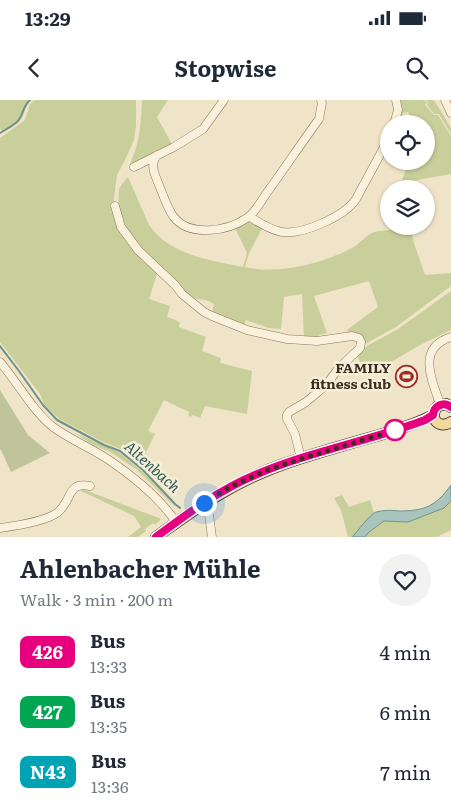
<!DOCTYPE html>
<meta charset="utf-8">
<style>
:root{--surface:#fff;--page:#f2f2f3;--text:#1f2937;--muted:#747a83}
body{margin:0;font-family:Literata,serif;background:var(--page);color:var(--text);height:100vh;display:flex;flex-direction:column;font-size:19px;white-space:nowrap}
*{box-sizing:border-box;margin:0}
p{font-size:16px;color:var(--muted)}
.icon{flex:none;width:28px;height:28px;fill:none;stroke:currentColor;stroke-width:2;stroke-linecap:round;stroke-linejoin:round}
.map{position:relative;height:437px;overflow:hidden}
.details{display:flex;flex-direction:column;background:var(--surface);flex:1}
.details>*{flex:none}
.badge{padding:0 10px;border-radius:8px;font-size:18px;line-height:32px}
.buttons{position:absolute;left:380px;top:15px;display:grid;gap:10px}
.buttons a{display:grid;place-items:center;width:55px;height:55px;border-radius:50%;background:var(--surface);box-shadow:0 1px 4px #0004;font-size:25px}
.you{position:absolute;width:25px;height:25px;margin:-12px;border:4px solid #fff;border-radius:50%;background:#1a73e8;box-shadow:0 0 0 8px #1a73e833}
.map>.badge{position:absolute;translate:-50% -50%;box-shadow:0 0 0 2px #fff}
.round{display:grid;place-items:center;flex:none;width:52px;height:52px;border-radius:26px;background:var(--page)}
.headline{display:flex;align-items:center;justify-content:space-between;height:85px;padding:0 20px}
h1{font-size:24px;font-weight:700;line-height:38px}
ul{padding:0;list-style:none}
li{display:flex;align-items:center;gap:15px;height:60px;padding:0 20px}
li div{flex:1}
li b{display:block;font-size:19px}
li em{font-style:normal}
li .badge{min-width:55px;font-weight:700;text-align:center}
.status{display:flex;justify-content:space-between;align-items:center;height:35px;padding:0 25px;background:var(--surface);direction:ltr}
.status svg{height:14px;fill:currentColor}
header{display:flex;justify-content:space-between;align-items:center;height:65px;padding:0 20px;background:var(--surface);font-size:22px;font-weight:700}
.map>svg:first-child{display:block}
.green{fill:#c9cf9b}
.cemetery{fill:#bfc49a}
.water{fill:#a9c4bc;stroke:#6f938a}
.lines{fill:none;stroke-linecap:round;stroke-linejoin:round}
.stream{stroke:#6f938a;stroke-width:2}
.minor-casing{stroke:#8d765c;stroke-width:9}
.major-casing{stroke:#5b4430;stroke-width:12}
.minor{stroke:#faf1dc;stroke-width:8}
.major{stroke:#f3d9a0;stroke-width:10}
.line-casing{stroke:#fff;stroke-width:11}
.line{stroke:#e6007e;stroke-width:8}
.walk{stroke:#3d2e20;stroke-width:5;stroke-dasharray:0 9}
.stop-dot{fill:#fff;stroke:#e6007e;stroke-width:2.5}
.labels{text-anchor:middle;stroke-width:5;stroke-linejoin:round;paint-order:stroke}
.poi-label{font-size:14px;font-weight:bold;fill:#3d2e20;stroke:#f7eed8;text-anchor:end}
.water-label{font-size:15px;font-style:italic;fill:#2f5d5a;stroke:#f7eed8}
</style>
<div class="status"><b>13:29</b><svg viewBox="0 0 49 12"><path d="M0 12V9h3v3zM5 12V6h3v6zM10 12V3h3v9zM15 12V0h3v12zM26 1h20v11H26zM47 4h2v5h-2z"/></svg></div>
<header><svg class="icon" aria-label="back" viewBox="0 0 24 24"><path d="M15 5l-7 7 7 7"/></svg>Stopwise<svg class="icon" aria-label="search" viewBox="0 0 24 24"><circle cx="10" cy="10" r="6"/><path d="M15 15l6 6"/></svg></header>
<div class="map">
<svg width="451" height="437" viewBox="0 0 451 437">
<rect width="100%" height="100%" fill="#f0e4c8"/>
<path class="green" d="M0,0H29L28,2L22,18L3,32L0,29Z
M35,0H136V26L134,40L125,60L117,75L113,106L119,128L158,171L149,199L170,206L167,217L176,220L180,223L179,227L206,237L202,251L221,258L220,263L252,271L247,314L205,306L200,318L192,315L191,317L188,315L189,312L164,300L148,331L155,334L140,365L121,349L105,343L59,319L44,304L40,294L0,242V38L25,20L30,4Z
M142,0H168L157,17L172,44L132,65L131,61C140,41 141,22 142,0Z
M399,0H424L427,2L425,5L434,15H438L451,36V74L401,83L409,61H426V24H414L408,12L403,13L400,23L398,24L400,15Z
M426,0H434L451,28V34L439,14H434L427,5L428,2Z
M128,77L149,125C170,155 210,160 243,167L247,153L235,128L250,120L263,127L249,153L245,167C279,175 324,163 354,147C360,143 367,135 372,133C378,130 403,129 411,129L414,143L425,175L451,173V186L396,227L363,245L349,235L347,230L378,207L369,181L314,196L327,233L319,235L320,240L304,239L302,194L284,197L281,229L269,228L246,220L244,226L212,213L214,204L206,200L191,198L134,140L124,126L118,108L119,89L122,84Z
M451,191V230L420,245L386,265L364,273L357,254L367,246L398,229Z
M75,333L119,352L142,371L173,404L179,408L173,405L137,370L109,351L94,346Z
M82,389L159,418L161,419L155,425L153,423L145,429L146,431L138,437H128L141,427L134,416L79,390Z
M342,395L349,407L370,400L374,413L352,437H348L341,410L334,398Z
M451,401V430L437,437H365L369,432L384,421L408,422L444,408Z"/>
<path class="cemetery" d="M0,290L28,335L50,353L11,372L1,350H0Z"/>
<path class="water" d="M451,385V401L444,408L408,422L384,421L369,432L365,437H352C357,432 370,414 376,412C383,410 392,410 399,411C425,411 436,406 451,385Z"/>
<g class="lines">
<path class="stream" d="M0,33C5,30 13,26 18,21C23,15 23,6 30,0
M0,246L19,271L43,305L57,320L104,345L120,351L143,370L175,404L180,408"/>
<defs>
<path id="minor" d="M445,0L451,13
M394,24L398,10L396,0
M156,56C150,66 155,75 159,85C163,95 167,107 173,116C189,138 228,131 247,118C255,113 261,101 266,94C284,69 301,44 319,19L322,3L321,0
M134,67L174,47L203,29L224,0
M115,106L121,127L138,150L175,185L182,194L204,212L212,216L247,230L287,239L317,241L352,236L359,238L361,242L360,248L338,269L327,284L318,292L306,302L289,312L287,315V319L295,334L301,359
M250,117C260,123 270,130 282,132C303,135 345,116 356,99L389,38
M0,262C17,282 33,311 53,327C71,340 91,348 109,360C134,377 159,397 176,422
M440,304C432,280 416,248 451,237
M203,403L209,415L212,437
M0,428C15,426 45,421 57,413C73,401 66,381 90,386"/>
<path id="major" d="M451,307L446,304L438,306C428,317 438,330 451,322
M156,437C196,408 234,382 281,365C312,354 344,345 376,336C395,330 415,325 433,315"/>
</defs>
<use href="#minor" class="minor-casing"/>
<use href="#major" class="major-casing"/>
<use href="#minor" class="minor"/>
<use href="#major" class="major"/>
</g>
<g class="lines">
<defs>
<path id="line" d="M156,437C187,414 219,390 255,375C310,351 370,341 425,320L433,315C434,306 443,301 451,307"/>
</defs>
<use href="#line" class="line-casing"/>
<use href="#line" class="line"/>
<path class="walk" d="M204,403L230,387L265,371L301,359L399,329L395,330"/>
</g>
<defs>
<symbol id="stadium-ring" viewBox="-11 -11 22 22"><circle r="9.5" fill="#f7eed8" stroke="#9e2a2b" stroke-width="1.5"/><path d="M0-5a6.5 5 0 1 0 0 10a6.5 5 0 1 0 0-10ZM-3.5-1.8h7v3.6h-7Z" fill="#9e2a2b"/></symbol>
</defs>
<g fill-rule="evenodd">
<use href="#stadium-ring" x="394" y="264" width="25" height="25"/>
</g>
<circle class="stop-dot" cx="395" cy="330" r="10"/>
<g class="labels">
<g class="poi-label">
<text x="391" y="273">FAMILY<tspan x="391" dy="16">fitness club</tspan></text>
</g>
<g class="water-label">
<text transform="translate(152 367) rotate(42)" y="5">Altenbach</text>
</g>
</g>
</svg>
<div class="buttons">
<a><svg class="icon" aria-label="locate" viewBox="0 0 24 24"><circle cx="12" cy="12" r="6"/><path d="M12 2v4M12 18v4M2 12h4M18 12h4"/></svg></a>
<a><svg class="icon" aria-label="layers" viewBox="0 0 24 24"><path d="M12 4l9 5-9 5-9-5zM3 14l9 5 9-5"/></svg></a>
</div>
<div class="you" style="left:204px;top:403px"></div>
</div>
<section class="details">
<div class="headline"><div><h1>Ahlenbacher Mühle</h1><p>Walk · 3 min · 200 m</p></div><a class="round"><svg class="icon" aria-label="heart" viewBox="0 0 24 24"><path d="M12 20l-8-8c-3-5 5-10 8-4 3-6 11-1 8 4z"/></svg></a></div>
<ul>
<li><span class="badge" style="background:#e6007e;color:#fff">426</span><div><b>Bus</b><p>13:33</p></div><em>4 min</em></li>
<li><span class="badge" style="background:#00a651;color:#fff">427</span><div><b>Bus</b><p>13:35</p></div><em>6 min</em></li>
<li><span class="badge" style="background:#00a3b4;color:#fff">N43</span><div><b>Bus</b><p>13:36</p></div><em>7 min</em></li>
</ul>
</section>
